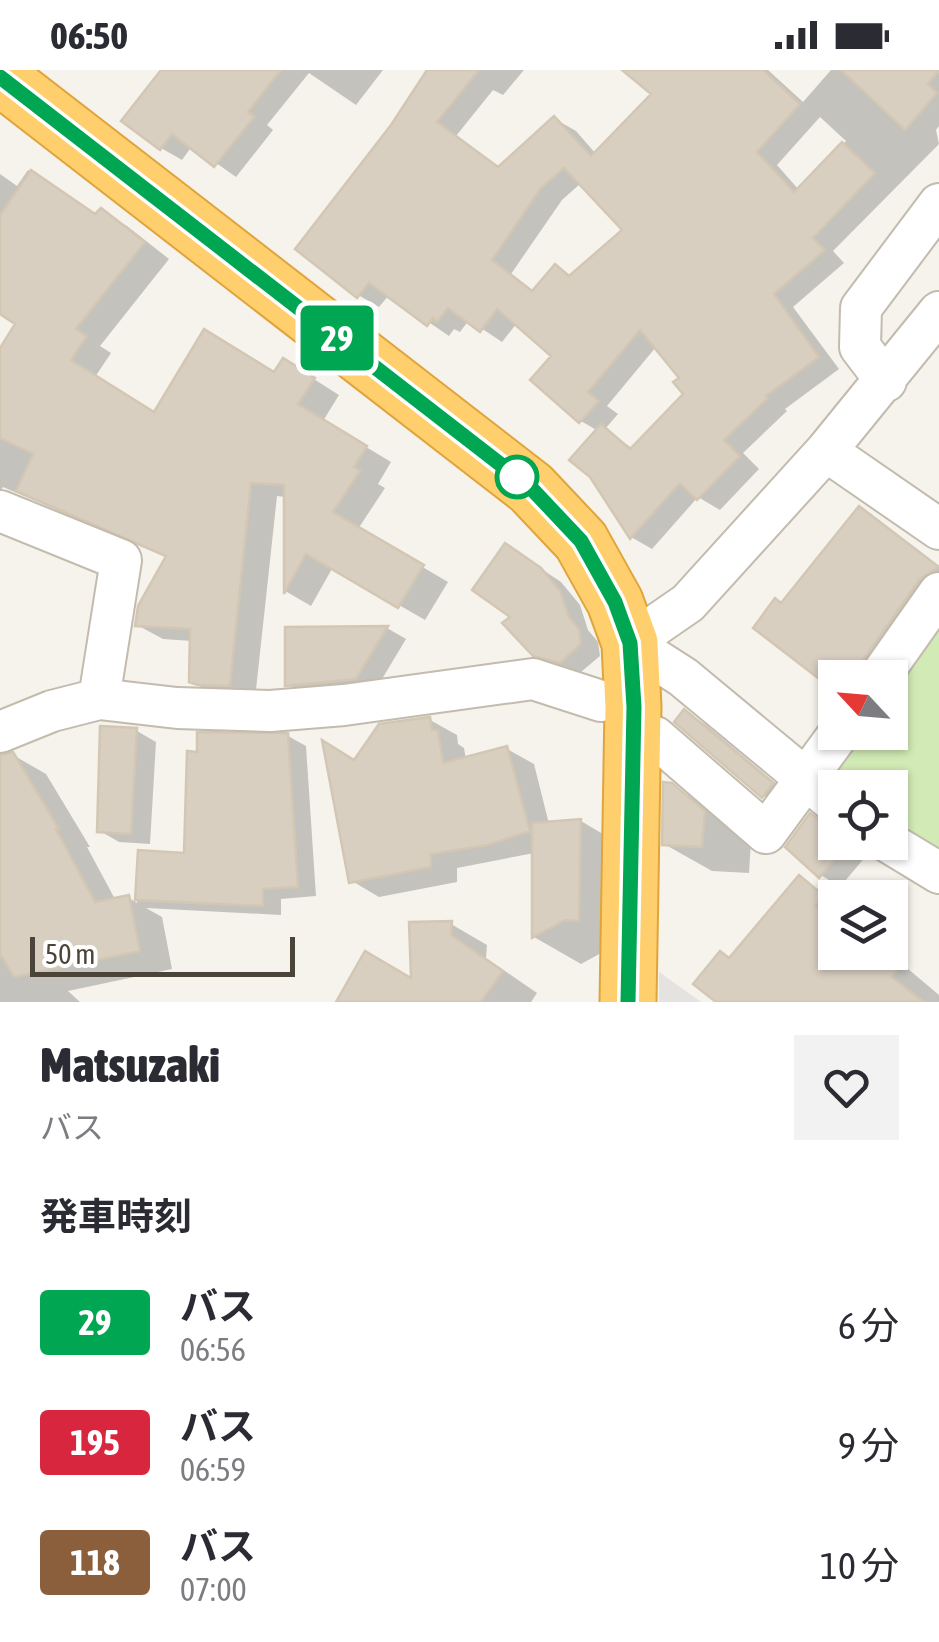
<!DOCTYPE html>
<html lang="ja">
<meta charset="utf-8">
<style>
:root{--surface:#fff;--page:#f2f2f3;--text:#2b2b33;--muted:#7c7c81}
body{margin:0;font-family:"Asap Condensed","Noto Sans JP",sans-serif;background:var(--page);color:var(--text);height:100vh;display:flex;flex-direction:column;font-size:38px;white-space:nowrap}
*{box-sizing:border-box;margin:0}
p{font-size:32px;color:var(--muted)}
.icon{flex:none;width:55px;height:55px;fill:none;stroke:currentColor;stroke-width:2;stroke-linecap:round;stroke-linejoin:round}
.map{position:relative;height:932px;overflow:hidden}
.panel{display:flex;flex-direction:column;background:var(--surface);flex:1}
.panel>*{flex:none}
.badge{padding:0 20px;border-radius:8px;font-size:35px;line-height:65px}
.needle{width:65px;rotate:296deg}
.tools{position:absolute;left:818px;top:590px;display:grid;gap:20px}
.tools a{display:grid;place-items:center;width:90px;height:90px;border-radius:0px;background:var(--surface);box-shadow:0 2px 8px #0004;font-size:50px}
.scale{position:absolute;left:30px;bottom:25px;width:265px;box-sizing:border-box;padding-left:10px;border:5px solid #4b4439;border-top:0;font-size:28px;line-height:35px;white-space:nowrap;color:#4b4439;-webkit-text-stroke:8px #fff;paint-order:stroke}
.map>.badge{position:absolute;translate:-50% -50%;box-shadow:0 0 0 5px #fff}
h2{padding:0 40px;font-size:38px;line-height:90px}
.round{display:grid;place-items:center;flex:none;width:105px;height:105px;border-radius:0px;background:var(--page)}
.summary{display:flex;align-items:center;justify-content:space-between;height:170px;padding:0 40px}
h1{font-size:48px;font-weight:800;line-height:75px}
ul{padding:0;list-style:none}
li{display:flex;align-items:center;gap:30px;height:120px;padding:0 40px}
li div{flex:1}
li b{display:block;font-size:38px}
li em{font-style:normal}
li .badge{min-width:110px;font-weight:700;text-align:center}
.status{display:flex;justify-content:space-between;align-items:center;height:70px;padding:0 50px;background:var(--surface);direction:ltr}
.status svg{height:28px;fill:currentColor}
.map>svg:first-child{display:block}
.green{fill:#d2eab5}
.parking{fill:#e5e3e0}
.shadow{fill:#0003;fill-rule:evenodd}
.building{fill:#d8cfc1;stroke:#d3c7b4;stroke-width:2.5;fill-rule:evenodd}
.lines{fill:none;stroke-linecap:round;stroke-linejoin:round}
.minor-casing{stroke:#c2bbae;stroke-width:44}
.highway-casing{stroke:#e0a43c;stroke-width:59}
.minor{stroke:#fff;stroke-width:40}
.highway{stroke:#ffcf6e;stroke-width:55}
.line-casing{stroke:#fff;stroke-width:22}
.line{stroke:#00a651;stroke-width:15}
.stop-dot{fill:#fff;stroke:#00a651;stroke-width:5}
</style>
<div class="status"><b>06:50</b><svg viewBox="0 0 49 12"><path d="M0 12V9h3v3zM5 12V6h3v6zM10 12V3h3v9zM15 12V0h3v12zM26 1h20v11H26zM47 4h2v5h-2z"/></svg></div>
<div class="map">
<svg width="939" height="932" viewBox="0 0 939 932">
<rect width="100%" height="100%" fill="#f6f3ec"/>
<path class="green" d="M939,541V783L890,749V718L844,717L821,702L850,663L890,662V608Z"/>
<path class="parking" d="M659,902L701,932H659Z"/>
<path class="shadow" d="M164,0H383L356,35L309,3L267,55L273,60L236,107L192,76L182,90L161,78Z
M429,0H524L503,25L493,20L456,66L500,99L555,49L576,61L596,84L654,23L626,0H768L803,32L831,0H936L939,3V56L936,60L939,74L833,181L844,193L793,237L839,299L785,339L787,341L743,383L759,399L720,440L698,427L652,479L631,467L598,361L581,351L533,310L554,285L517,253L502,272L469,250L460,262L454,259L449,266L389,225L379,237L358,225L393,56ZM820,47L846,71L799,120L777,95ZM581,113L625,161L572,207L555,197L534,222L511,204L562,130ZM656,277L682,309L686,324L633,379L605,359L618,344L607,336Z
M28,100L98,146L101,141L127,156L169,189L100,276L111,283L95,307L155,345L275,305L309,306L339,325L323,351L391,392L378,414L385,418L358,459L448,512L425,550L333,497L311,536L287,522L286,427L277,426L255,629L217,626L191,611L192,571L163,569L137,555L168,488L3,417L0,422V282L18,253L0,241V104L17,116Z
M860,439L939,496V520L878,608H835V619L756,558L782,535Z
M525,488L561,512L580,535L588,560L598,572L600,586L581,602L555,596L534,584Z
M387,558L406,569L376,619L307,626L287,614V560Z
M685,642L705,654L791,726L783,737L764,726L677,652Z
M430,650L457,665L458,674L464,678L466,690L507,679L534,694L549,754L581,751L628,779L614,876L581,894L534,867V783L457,798V812L379,827L352,811L355,693Z
M137,661L156,672L150,774L119,772L100,761Z
M288,666L306,676L316,826L281,829V845L146,838L162,847L172,899L68,921L80,932H0V687L13,685L46,704L90,777H87L116,831L129,828L137,833L141,783L187,785Z
M671,715L719,743L751,771L749,803L712,801L664,774Z
M811,746L835,762V772H849L866,786L840,817L821,805Z
M799,809L835,833V882H888L939,925V932H720L731,890Z
M451,854L487,875L486,888L537,923L531,932H353L413,912Z"/>
<path class="building" d="M161,0H281L248,42L254,47L214,97L172,64L160,80L121,51Z
M427,0H479L437,52L498,97L554,46L591,86L651,24L622,0H763L800,34L757,82L794,122L842,72L875,103L813,168L825,180L774,224L819,287L766,326L768,328L724,370L740,386L697,430L680,413L630,469L590,407L569,390L601,354L630,379L683,324L673,312L679,308L640,260L588,322L599,331L579,353L530,310L551,286L497,239L480,262L448,238L437,252L433,248L427,256L369,213L357,228L295,179L391,55ZM564,98L622,160L569,206L555,194L532,221L492,190L541,118Z
M841,0H939L928,14L937,23L905,60Z
M31,100L95,144L101,138L145,172L76,259L87,266L71,290L154,342L204,259L274,302L283,288L315,308L298,334L367,376L354,397L360,401L333,442L424,495L398,538L306,484L284,524V415L251,413L230,616L198,615L189,612L190,559L135,556L138,536L166,486L16,421L33,384L0,368V278L15,254L0,244V145Z
M859,436L939,497L920,509L860,594L856,608H818L753,558L775,528L781,533Z
M505,473L541,498L560,521L569,547L579,559L581,574L560,593L533,586L502,553L510,547L472,520Z
M388,556L356,609L285,616V557Z
M684,639L773,713L762,728L674,652Z
M430,647L432,660H438L443,693L507,676L530,761L488,775L431,784V797L349,813L322,670L354,690L379,654Z
M100,656L137,658L131,764L97,762Z
M197,662L288,663L298,817L263,819V836L135,830L138,780L184,783L187,681L197,682Z
M13,682L59,759H56L95,832L129,825L140,881L14,907L0,884V685Z
M663,712L672,713L705,741L702,777L662,775Z
M810,743L835,762V772L848,773L819,808L785,777Z
M581,749L579,851L565,850L532,868V753Z
M799,805L824,826L816,836L835,852V882H886L901,895L892,907L924,932H716L693,914L720,881L729,888Z
M452,851L451,865L503,901L481,932H336L365,881L411,908L409,852Z"/>
<g class="lines">
<defs>
<path id="minor" d="M886,311L860,277L861,238L939,134
M826,381L939,459
M0,441L121,490L99,629
M879,608L939,523
M0,662L52,641L99,629L177,638L270,641L344,635L533,609L601,631
M655,667L766,763L840,662
M835,733L683,607L630,573L688,533L826,381L939,242
M888,772L939,803"/>
<path id="highway" d="M0,7L531,418L581,471L615,532L630,573L633,637L628,932"/>
</defs>
<use href="#minor" class="minor-casing"/>
<use href="#highway" class="highway-casing"/>
<use href="#minor" class="minor"/>
<use href="#highway" class="highway"/>
</g>
<g class="lines">
<defs>
<path id="line" d="M0,7L531,418L581,471L615,532L630,573L634,637L628,932"/>
</defs>
<use href="#line" class="line-casing"/>
<use href="#line" class="line"/>
</g>
<circle class="stop-dot" cx="517" cy="407" r="20"/>
</svg>
<div class="tools">
<a><svg class="needle" viewBox="-14 -14 28 28"><path d="M0-13l5 13h-10z" fill="#e53935"/><path d="M0 13l5-13h-10z" fill="#7c7c81"/></svg></a>
<a><svg class="icon" aria-label="locate" viewBox="0 0 24 24"><circle cx="12" cy="12" r="6"/><path d="M12 2v4M12 18v4M2 12h4M18 12h4"/></svg></a>
<a><svg class="icon" aria-label="layers" viewBox="0 0 24 24"><path d="M12 4l9 5-9 5-9-5zM3 14l9 5 9-5"/></svg></a>
</div>
<div class="scale">50 m</div>
<b class="badge" style="left:337px;top:268px;background:#00a651;color:#fff">29</b>
</div>
<section class="panel">
<div class="summary"><div><h1>Matsuzaki</h1><p>バス</p></div><a class="round"><svg class="icon" aria-label="heart" viewBox="0 0 24 24"><path d="M12 20l-8-8c-3-5 5-10 8-4 3-6 11-1 8 4z"/></svg></a></div>
<h2>発車時刻</h2>
<ul>
<li><span class="badge" style="background:#00a651;color:#fff">29</span><div><b>バス</b><p>06:56</p></div><em>6 分</em></li>
<li><span class="badge" style="background:#d7263d;color:#fff">195</span><div><b>バス</b><p>06:59</p></div><em>9 分</em></li>
<li><span class="badge" style="background:#8b5e3c;color:#fff">118</span><div><b>バス</b><p>07:00</p></div><em>10 分</em></li>
</ul>
</section>
